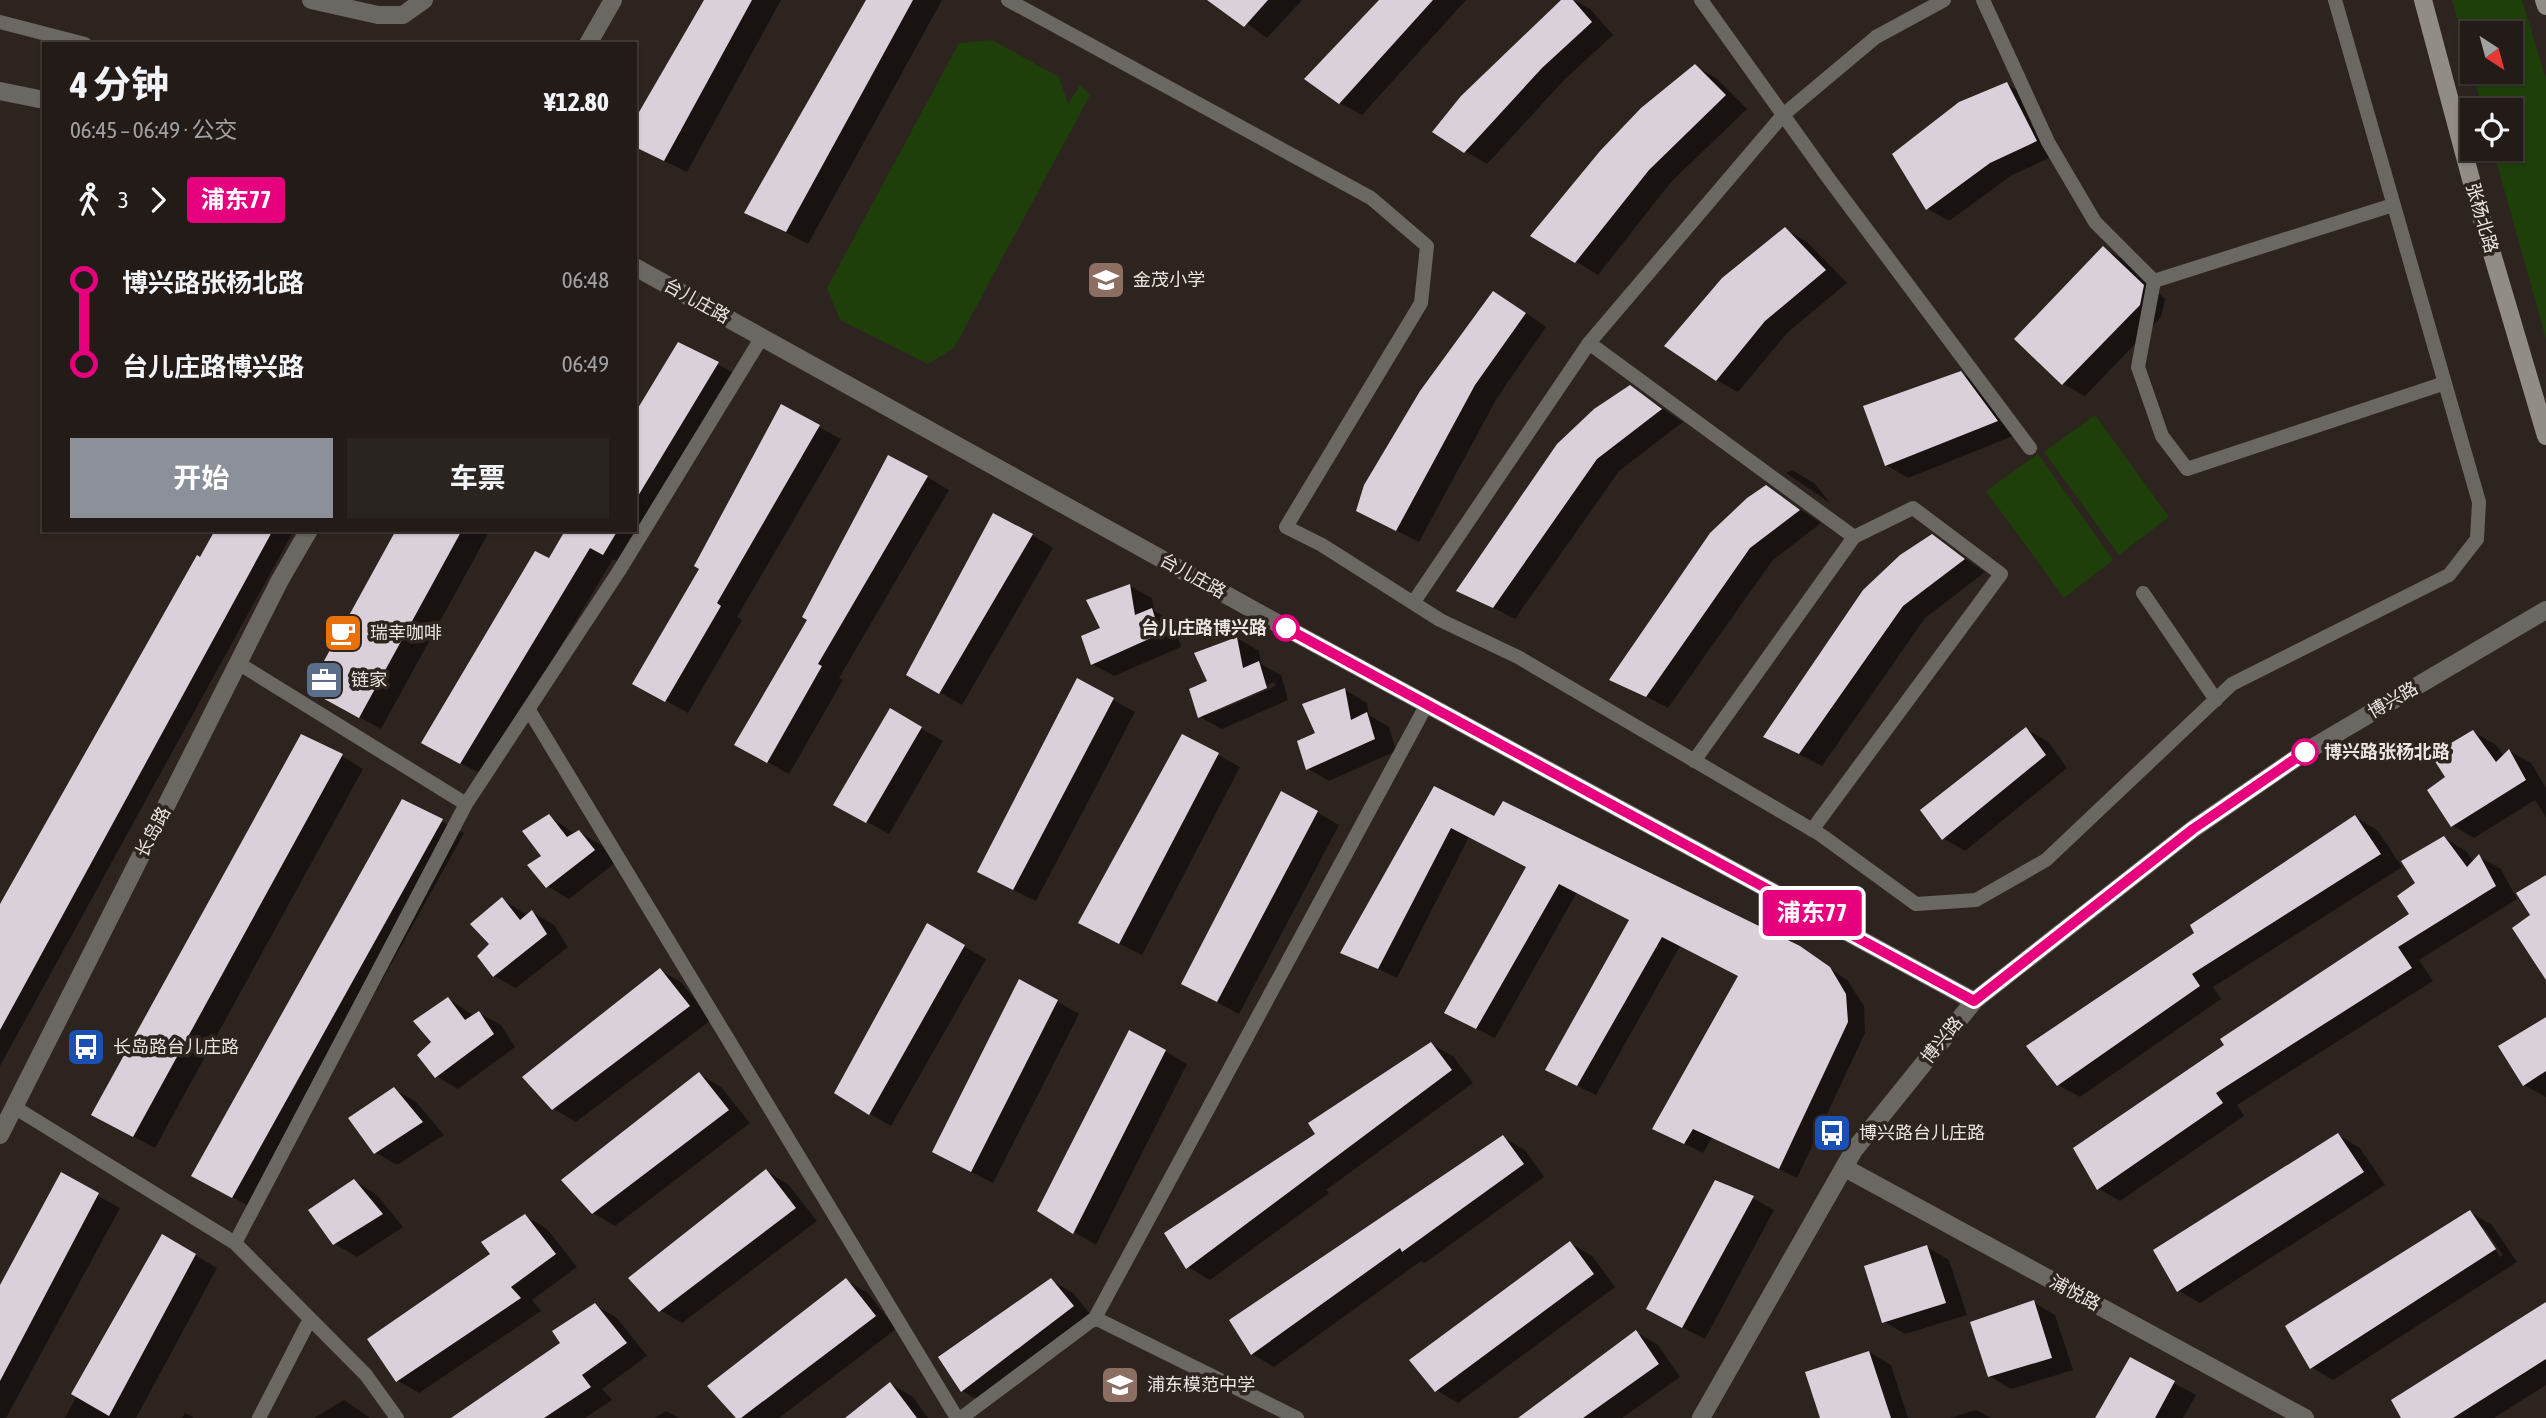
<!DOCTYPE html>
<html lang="zh">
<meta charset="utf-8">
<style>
:root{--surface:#221b18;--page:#2a2421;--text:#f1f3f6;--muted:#a2a1a2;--line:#3f3937;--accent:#8c9099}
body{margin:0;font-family:"Asap Condensed","Noto Sans SC",sans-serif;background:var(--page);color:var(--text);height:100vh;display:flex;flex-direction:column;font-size:26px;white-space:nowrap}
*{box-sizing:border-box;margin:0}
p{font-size:23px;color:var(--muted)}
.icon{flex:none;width:38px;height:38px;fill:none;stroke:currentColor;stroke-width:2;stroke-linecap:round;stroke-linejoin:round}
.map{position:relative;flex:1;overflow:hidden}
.side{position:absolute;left:42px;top:42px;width:595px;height:490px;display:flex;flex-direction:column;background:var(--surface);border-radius:0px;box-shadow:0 2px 5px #0004,0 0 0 2px var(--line)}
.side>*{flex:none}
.badge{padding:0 14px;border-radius:5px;font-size:24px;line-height:46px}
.needle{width:46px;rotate:144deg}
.tools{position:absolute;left:2460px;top:21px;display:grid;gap:14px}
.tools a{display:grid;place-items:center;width:63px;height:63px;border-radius:0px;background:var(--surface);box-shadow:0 2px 5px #0004,0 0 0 2px var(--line);font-size:35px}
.map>.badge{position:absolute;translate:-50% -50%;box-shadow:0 0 0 4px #fff}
.legs{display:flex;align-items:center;gap:10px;height:77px;padding:0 28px;font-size:23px}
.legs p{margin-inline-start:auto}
.overview{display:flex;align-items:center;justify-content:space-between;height:119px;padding:0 28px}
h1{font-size:38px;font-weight:700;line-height:52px}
.cta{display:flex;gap:14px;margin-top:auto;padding:14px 28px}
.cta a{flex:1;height:80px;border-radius:0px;background:var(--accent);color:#fff;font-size:28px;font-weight:700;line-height:80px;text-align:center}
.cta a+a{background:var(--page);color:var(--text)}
ul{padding:0 28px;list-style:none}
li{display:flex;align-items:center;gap:24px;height:84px;font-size:26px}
li i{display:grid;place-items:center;width:10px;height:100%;margin:0 9px;background:currentColor}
li i::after{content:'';width:18px;height:18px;margin:-9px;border:5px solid;border-radius:50%;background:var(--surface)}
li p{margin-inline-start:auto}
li:first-child i{background:linear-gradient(#0000 50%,currentColor 0)}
li:last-child i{background:linear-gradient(currentColor 50%,#0000 0)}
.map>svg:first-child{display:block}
.green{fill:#1e3f0a;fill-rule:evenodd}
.shadow{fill:#0007;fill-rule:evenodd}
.building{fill:#d9d0d9}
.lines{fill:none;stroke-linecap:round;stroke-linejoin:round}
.service{stroke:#6b6864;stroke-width:14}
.minor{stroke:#6b6864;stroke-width:18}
.tertiary{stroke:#6b6864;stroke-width:18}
.secondary{stroke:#928c87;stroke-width:18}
.line-1-casing{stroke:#fff;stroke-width:16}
.line-1{stroke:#e6007e;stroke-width:10}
.stop-1-dot{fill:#fff;stroke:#e6007e;stroke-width:3.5}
.labels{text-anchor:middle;stroke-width:7;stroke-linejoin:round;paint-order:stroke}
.street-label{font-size:18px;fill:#ebe5e2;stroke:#2d2420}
.poi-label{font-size:18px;fill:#ebe5e2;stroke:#2d2420;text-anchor:start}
.stop-label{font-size:18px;font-weight:bold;fill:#ebe5e2;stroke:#2d2420;text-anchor:end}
</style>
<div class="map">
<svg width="2546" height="1418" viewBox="0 0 2546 1418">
<rect width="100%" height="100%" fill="#2d2420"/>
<path class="green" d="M2452,0H2522L2546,79V339L2493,149H2511V110H2483ZM2511,33V72H2473V33Z
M992,40L1059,77L1068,104L1080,85L1090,95L954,348L928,364L840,320L827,288L959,43Z
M2095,415L2169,517L2119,555L2044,452Z
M2038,454L2113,560L2064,598L1986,491Z"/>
<path class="shadow" d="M706,0H781L687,172L635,147Z
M868,0H942L808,244L746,212Z
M1214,0H1302L1267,38Z
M1382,0H1466L1362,115L1340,103Z
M1564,0H1574L1590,9L1613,35L1564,80L1487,164L1465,151Z
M1695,66L1717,79L1747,109L1671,182L1598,275L1533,235Z
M2007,84L2029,97L2058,154L2012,175L1949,221L1928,209Z
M1785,229L1807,242L1847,283L1787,333L1738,392L1716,380Z
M2104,249L2126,261L2165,299L2161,317L2085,396L2063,384Z
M1516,306L1546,327L1497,398L1419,542L1358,511Z
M679,344L740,376L625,566L613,559L483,775L445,755L568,530H635V417Z
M1961,373L1983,386L2018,434L1908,478L1886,465Z
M1630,387L1683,422L1619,471L1515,619L1459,590L1558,445Z
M782,407L841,439L737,617L742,620L688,713L634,683L702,569Z
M1792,470L1814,483L1830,503L1786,473Z
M927,477L949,490L839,678L843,680L789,774L736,744Z
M1766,487L1821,523L1772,561L1668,708L1612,679Z
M217,530H294L0,1066V907Z
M398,530H490L381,729L332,702Z
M1032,535L1053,548L962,705L909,675Z
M1932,536L1985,572L1925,618L1822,766L1765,737Z
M1130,586L1152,598L1154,611L1174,622L1181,647L1114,676L1092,664L1102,629Z
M1237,638L1259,651L1261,664L1281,675L1288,700L1222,729L1200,717L1210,682ZM1274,682L1276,686L1213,713V710Z
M1078,681L1135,712L1036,901L1001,884Z
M1345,690L1367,703L1369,715L1389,727L1396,751L1329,781L1307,768L1317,734Z
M891,711L943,741L889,834L835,804Z
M2026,729L2048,742L2067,768L1965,851L1943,838Z
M2473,732L2496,745L2504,756L2509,751L2531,763L2546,788V817L2535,800L2474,838L2452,825L2447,777Z
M1218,755L1240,767L1142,955L1102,935Z
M342,756L363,769L155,1148L115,1127Z
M1434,788L1495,818L1799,948L1847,980L1864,1006L1865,1033L1797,1178L1712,1137L1703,1153L1654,1128L1739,976L1680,946L1596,1095L1565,1080L1631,920L1577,892L1495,1038L1464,1023L1528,867L1469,837L1397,978L1343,952Z
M402,801L464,833L255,1209L215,1188Z
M1317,812L1339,825L1239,1014L1183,984Z
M549,816L575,834L579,832L601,845L615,863L569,899L547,886L543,856Z
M2355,817L2377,830L2402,867L2213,987L2221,999L2080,1097L2058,1085L2196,934Z
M2444,838L2466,851L2474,862L2480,857L2501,869L2517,899L2419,960L2433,981L2237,1105L2244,1116L2120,1201L2099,1189L2226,1046L2411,914L2418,883Z
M502,899L528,916L533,912L554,925L568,947L516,988L494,976L491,944Z
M928,926L986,959L891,1126L870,1114Z
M660,970L682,983L711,1020L576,1122L554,1109L524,1077Z
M449,999L474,1016L479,1013L501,1025L515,1047L458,1089L436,1076L433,1042Z
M1057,1001L1079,1014L993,1183L956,1164Z
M2546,1019V1097L2524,1085Z
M1431,1044L1453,1056L1473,1083L1326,1190L1329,1193L1210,1280L1188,1267L1317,1134Z
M1165,1051L1187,1064L1096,1245L1039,1211Z
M699,1074L721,1087L750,1123L615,1226L593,1213Z
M394,1089L416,1102L444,1135L397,1165L375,1152Z
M2338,1135L2360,1148L2385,1185L2200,1303L2179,1291Z
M1503,1137L1525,1150L1544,1177L1425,1263L1421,1261L1274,1367L1252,1354L1231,1320Z
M766,1171L788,1184L817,1221L682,1323L660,1310Z
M61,1175L120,1208L6,1418H0V1286Z
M354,1181L376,1194L403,1227L357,1257L335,1244L310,1211Z
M1753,1198L1774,1210L1705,1339L1670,1321Z
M2470,1212L2492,1225L2517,1262L2333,1380L2311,1367ZM2480,1228H2484L2503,1255L2500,1257Z
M525,1216L547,1229L577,1267L532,1300L541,1311L419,1393L397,1380Z
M163,1236L217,1268L136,1418H65Z
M1570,1243L1592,1256L1615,1287L1458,1403L1436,1390Z
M1927,1247L1949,1260L1967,1315L1905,1334L1883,1321Z
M1051,1280L1073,1293L1094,1319L984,1403L962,1391Z
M847,1281L868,1293L896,1329L779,1418H739Z
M2033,1302L2055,1315L2073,1370L2011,1389L1989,1376Z
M2546,1304V1385L2494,1418H2403Z
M595,1305L617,1318L647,1356L602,1389L612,1400L585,1418H455L563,1343Z
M1636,1332L1658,1345L1680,1377L1622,1418H1521Z
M1869,1352L1891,1365L1908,1418H1822Z
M2130,1360L2196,1395L2183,1418H2097Z
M891,1384L913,1397L928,1418H848Z
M344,1400L370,1418H314Z
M1976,1410L1991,1418H1950Z
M666,1411L679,1418H655Z
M185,1413L194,1418H182Z"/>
<path class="building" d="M704,0H752L664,161L635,147V119Z
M866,0H913L786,232L744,213Z
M1207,0H1268L1244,27Z
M1379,0H1433L1339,104L1304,79Z
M1561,0H1573L1592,22L1542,68L1464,153L1432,132L1461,96Z
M1695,64L1726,95L1649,170L1575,263L1530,236L1600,151L1641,108Z
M2007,82L2037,141L1990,163L1926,210L1892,154L1959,102Z
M1785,227L1826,270L1765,321L1716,381L1664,346L1722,278Z
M2103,246L2144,285L2140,305L2062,385L2014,339Z
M1493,291L1526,313L1475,385L1396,531L1356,511L1364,485L1420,391Z
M678,342L719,362L635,501V413Z
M1961,371L1998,421L1885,466L1863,406Z
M1630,385L1662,409L1597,459L1493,608L1456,591L1557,444L1594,409Z
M781,404L820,425L717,603L721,606L665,702L632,684L699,569L694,566Z
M888,455L928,476L818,664L822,666L767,763L734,745L807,620L802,617Z
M1766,485L1800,510L1750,548L1646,697L1609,680L1710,533L1747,498Z
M993,513L1033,534L939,694L906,675Z
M215,530H273L0,1030V904L197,555L200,557Z
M396,530H462L359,718L308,690Z
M557,530H618L603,555L590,548L460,764L421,743L535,551L549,558L563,534Z
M1932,534L1965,559L1903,606L1799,754L1763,737L1863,590L1900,555Z
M1130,584L1135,615L1152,608L1160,634L1091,665L1081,636L1100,628L1086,600Z
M1237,637L1243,668L1259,661L1267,688L1198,718L1189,689L1207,681L1194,653Z
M1077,678L1114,698L1013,890L977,872Z
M1345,688L1351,720L1367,712L1375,739L1306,770L1297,741L1315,733L1302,704Z
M890,708L922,727L866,823L833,805Z
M2026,727L2046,755L1942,840L1920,810Z
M2473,730L2496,762L2509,749L2526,780L2451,827L2427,790L2445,777L2431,755Z
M301,734L343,754L133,1137L91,1115Z
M1182,734L1219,753L1119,944L1078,923Z
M1434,786L1494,816L1503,801L1800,946L1830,967L1846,994L1848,1022L1779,1169L1693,1129L1684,1144L1652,1129L1738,976L1662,937L1577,1086L1545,1070L1629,920L1559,884L1476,1029L1444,1013L1526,867L1451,828L1378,969L1340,953Z
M1281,791L1318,811L1217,1002L1181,984Z
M402,799L443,819L232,1198L191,1176Z
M549,814L567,837L579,830L595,850L546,888L527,865L541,856L522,831Z
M2355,815L2381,854L2192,974L2200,986L2057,1086L2026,1046L2194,933L2190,925Z
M2444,836L2467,867L2479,854L2496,886L2398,947L2412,968L2216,1093L2223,1103L2097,1190L2073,1148L2224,1045L2220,1039L2409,914L2397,896L2415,883L2401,861Z
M2546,875V980L2512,928L2530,915L2516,893Z
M502,897L520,920L532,910L547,934L493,977L477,956L489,944L470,924Z
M927,923L965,945L869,1115L834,1093Z
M660,968L690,1006L552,1110L522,1077Z
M1019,979L1058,1000L971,1172L932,1152Z
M448,997L465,1020L479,1011L494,1034L435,1078L417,1055L431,1042L413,1021Z
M2546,1017V1071L2523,1086L2498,1046Z
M1129,1030L1166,1050L1073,1234L1037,1211Z
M1431,1042L1452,1070L1186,1269L1164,1233L1315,1134L1308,1123Z
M699,1072L729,1110L592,1214L561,1180Z
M394,1087L423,1122L374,1154L348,1118Z
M2338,1133L2364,1172L2177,1292L2153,1250Z
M1503,1135L1524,1164L1402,1252L1400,1248L1251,1355L1229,1320Z
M766,1169L796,1208L659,1312L628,1278Z
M61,1172L99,1193L0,1381V1285Z
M354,1179L383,1214L333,1245L308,1210Z
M1715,1180L1754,1196L1682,1328L1646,1309Z
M2470,1210L2496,1249L2310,1369L2285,1326Z
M525,1214L556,1254L511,1287L521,1298L396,1382L367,1339L490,1254L481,1242Z
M162,1234L196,1254L109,1416L71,1394Z
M1570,1241L1594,1274L1435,1392L1409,1360Z
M1927,1245L1946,1303L1882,1323L1864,1266Z
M846,1278L876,1316L741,1418H736L707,1386Z
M1051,1278L1074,1306L961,1392L938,1357Z
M2034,1300L2052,1358L1988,1377L1970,1322Z
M2546,1302V1359L2453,1418H2401L2391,1400Z
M595,1303L627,1343L582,1375L591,1387L544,1418H451L560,1343L552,1331Z
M1636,1330L1659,1364L1583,1418H1518Z
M1869,1351L1891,1418H1820L1805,1372Z
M2130,1357L2175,1381L2155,1418H2095Z
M890,1382L917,1418H845Z"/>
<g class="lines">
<path class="service" d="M1008,0L1371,198L1427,246L1421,303L1286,527L1322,545L1440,620L1518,657L1821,835L1916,904L1976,900L2046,860L2232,684L2449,575L2477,539L2479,502L2335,0
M1701,0L1829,179L2030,448
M1983,0L2048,142L2095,222L2154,281L2138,367L2162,436L2187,469L2445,383
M0,22L85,44
M2154,281L2393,205
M1589,343L1854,537L1694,761
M2143,593L2216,700
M1413,603L1589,343L1783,115L1876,37L1944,0
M238,663L466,804
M529,710L957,1418
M1812,830L2001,574L1913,508L1854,537
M14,1107L235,1243L366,1375L397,1418
M235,1243L466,804L619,571L762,337
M1095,1318L1297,1418
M259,1418L310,1319
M961,1418L1095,1318L1427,704"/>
<path class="minor" d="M311,0L378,15H403L424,0
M0,91L44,100
M635,267L1286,628L1974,1001
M1845,1168L2305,1418"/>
<path class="tertiary" d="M588,44L613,0
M0,1135L280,580L309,530
M1701,1418L1854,1150L1974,1001L2193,829L2305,752L2546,610"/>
<path class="secondary" d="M2423,0L2480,213L2546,436
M2544,0L2546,6"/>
</g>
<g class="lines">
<defs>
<path id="line-1" d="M1286,628L1974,1001L2193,829L2305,752"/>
</defs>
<use href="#line-1" class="line-1-casing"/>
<use href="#line-1" class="line-1"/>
</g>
<defs>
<symbol id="school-square" viewBox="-11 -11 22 22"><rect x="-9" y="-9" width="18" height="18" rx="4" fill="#8d6e63" stroke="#2d2420"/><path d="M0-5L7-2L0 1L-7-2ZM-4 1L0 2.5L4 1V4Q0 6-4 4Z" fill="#fff"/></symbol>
<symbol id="cafe-square" viewBox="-11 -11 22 22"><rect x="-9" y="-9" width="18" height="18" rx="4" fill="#e8710a" stroke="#2d2420"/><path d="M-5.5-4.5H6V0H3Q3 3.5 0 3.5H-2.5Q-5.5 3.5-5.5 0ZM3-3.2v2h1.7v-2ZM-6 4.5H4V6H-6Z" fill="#fff"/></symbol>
<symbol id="office-square" viewBox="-11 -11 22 22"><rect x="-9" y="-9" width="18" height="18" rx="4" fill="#5c6f8a" stroke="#2d2420"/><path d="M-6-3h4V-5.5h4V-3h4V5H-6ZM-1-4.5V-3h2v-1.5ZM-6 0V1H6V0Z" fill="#fff"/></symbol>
<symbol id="bus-square" viewBox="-11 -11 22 22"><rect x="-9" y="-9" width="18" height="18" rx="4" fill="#1a4fb4" stroke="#2d2420"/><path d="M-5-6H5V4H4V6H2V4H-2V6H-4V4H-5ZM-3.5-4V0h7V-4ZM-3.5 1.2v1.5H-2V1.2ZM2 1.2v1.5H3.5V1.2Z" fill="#fff"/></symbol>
</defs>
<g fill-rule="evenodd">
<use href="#school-square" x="1084" y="258" width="44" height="44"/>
<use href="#cafe-square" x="321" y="611" width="44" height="44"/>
<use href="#office-square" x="302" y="658" width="44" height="44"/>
<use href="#bus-square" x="64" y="1025" width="44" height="44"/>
<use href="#bus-square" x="1810" y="1111" width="44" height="44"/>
<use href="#school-square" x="1098" y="1363" width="44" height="44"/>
</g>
<g class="stop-1-dot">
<circle cx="1286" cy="628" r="12"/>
<circle cx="2305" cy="752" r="12"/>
</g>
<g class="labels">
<g class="street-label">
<text transform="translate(2482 218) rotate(74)" y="6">张杨北路</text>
<text transform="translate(697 301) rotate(29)" y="6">台儿庄路</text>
<text transform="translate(1193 576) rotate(29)" y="6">台儿庄路</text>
<text transform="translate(2393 700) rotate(-30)" y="6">博兴路</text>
<text transform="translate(153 832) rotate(-63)" y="6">长岛路</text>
<text transform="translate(1942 1040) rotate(-51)" y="6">博兴路</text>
<text transform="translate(2075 1293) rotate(28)" y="6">浦悦路</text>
</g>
<g class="poi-label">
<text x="1133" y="286">金茂小学</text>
<text x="370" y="639">瑞幸咖啡</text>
<text x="351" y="686">链家</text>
<text x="113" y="1053">长岛路台儿庄路</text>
<text x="1859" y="1139">博兴路台儿庄路</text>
<text x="1147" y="1391">浦东模范中学</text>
</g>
<g class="stop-label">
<text x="1267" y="634">台儿庄路博兴路</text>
<text x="2324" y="758" text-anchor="start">博兴路张杨北路</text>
</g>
</g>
</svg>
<div class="tools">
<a><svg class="needle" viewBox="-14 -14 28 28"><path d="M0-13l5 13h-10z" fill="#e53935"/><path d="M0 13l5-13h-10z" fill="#a2a1a2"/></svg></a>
<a><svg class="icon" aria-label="locate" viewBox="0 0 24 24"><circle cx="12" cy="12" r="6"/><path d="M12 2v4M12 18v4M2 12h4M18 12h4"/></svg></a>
</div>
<b class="badge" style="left:1812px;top:913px;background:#e6007e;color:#fff">浦东77</b>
<section class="side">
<div class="overview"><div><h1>4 分钟</h1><p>06:45 – 06:49 · 公交</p></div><b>¥12.80</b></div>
<div class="legs"><svg class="icon" aria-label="walk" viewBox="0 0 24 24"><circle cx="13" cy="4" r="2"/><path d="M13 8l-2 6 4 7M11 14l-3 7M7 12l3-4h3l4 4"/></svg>3<svg class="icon" aria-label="forward" viewBox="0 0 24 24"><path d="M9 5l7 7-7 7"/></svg><b class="badge" style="background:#e6007e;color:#fff">浦东77</b></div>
<ul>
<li><i style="color:#e6007e"></i><b>博兴路张杨北路</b><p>06:48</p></li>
<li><i style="color:#e6007e"></i><b>台儿庄路博兴路</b><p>06:49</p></li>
</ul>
<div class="cta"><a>开始</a><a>车票</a></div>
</section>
</div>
